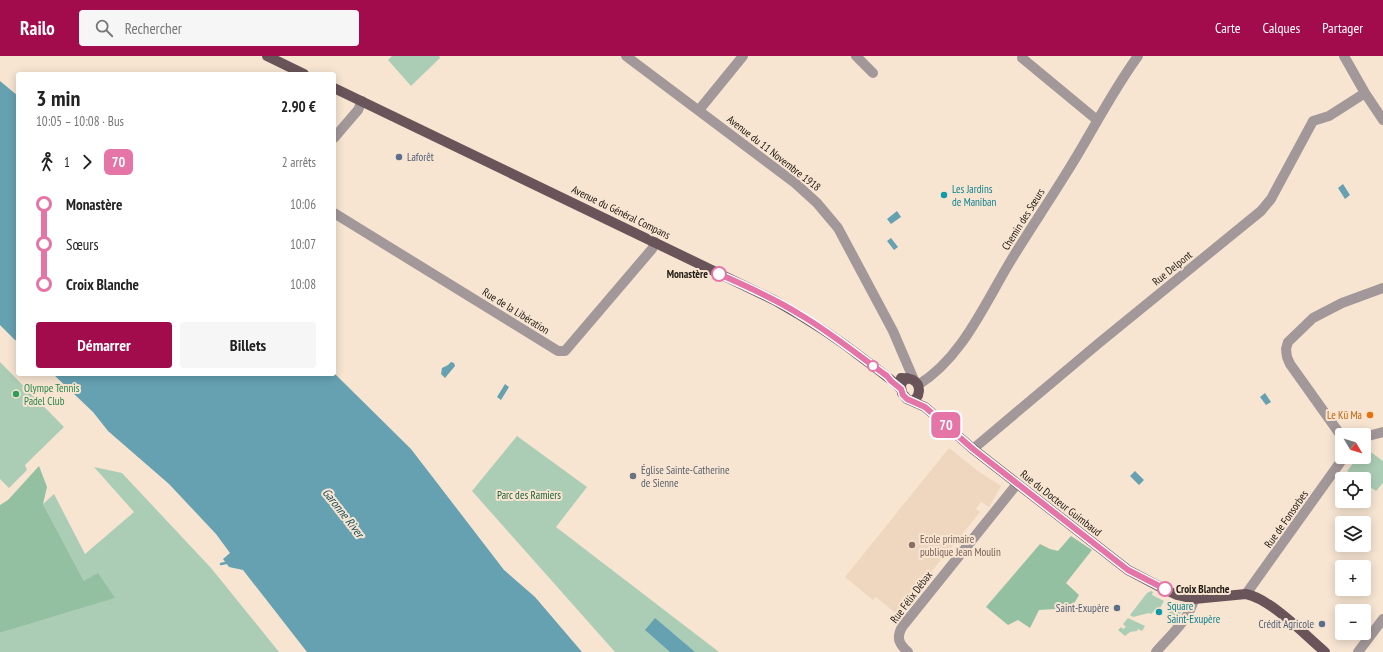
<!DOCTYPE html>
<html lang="fr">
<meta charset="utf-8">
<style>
:root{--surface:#fff;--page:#f6f6f6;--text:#222;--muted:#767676;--accent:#a20b4c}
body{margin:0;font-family:"PT Sans Narrow",sans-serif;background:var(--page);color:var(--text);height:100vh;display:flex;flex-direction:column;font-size:15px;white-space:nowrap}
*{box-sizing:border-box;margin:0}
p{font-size:13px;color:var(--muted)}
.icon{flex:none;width:22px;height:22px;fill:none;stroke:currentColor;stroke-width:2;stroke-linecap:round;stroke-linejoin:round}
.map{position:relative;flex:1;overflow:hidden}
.side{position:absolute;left:16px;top:16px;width:320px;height:304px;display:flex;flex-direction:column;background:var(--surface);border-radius:4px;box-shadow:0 2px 10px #0003}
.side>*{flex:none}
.badge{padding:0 8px;border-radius:6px;font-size:14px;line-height:26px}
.needle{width:26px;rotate:128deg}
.controls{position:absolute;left:1335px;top:372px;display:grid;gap:8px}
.controls a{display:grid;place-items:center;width:36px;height:36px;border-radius:4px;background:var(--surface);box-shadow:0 2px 10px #0003;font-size:20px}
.map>.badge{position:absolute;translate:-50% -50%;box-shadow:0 0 0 2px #fff}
.legs{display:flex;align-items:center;gap:6px;height:44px;padding:0 20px;font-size:13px}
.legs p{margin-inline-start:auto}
.head{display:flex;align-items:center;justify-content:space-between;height:68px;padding:0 20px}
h1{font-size:22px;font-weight:700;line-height:30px}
.primary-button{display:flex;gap:8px;margin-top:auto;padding:8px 20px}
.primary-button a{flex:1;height:46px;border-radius:4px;background:var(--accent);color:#fff;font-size:16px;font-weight:700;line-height:46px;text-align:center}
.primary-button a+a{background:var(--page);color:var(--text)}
ul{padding:0 20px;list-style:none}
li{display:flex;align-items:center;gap:14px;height:40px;font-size:15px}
li i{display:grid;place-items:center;width:6px;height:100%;margin:0 5px;background:currentColor}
li i::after{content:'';width:10px;height:10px;margin:-5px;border:3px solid;border-radius:50%;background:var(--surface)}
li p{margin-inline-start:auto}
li:first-child i{background:linear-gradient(#0000 50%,currentColor 0)}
li:last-child i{background:linear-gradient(currentColor 50%,#0000 0)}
header{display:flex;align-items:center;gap:24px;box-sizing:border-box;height:56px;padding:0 20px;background:var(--accent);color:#fff}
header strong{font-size:19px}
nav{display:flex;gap:22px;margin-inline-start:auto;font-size:14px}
.search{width:280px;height:36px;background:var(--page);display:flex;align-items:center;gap:10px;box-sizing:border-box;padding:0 14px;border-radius:4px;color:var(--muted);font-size:15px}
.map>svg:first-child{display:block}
.built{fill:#efd7bf}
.green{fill:#abcdb5}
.forest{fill:#92c0a1}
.water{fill:#66a1b2}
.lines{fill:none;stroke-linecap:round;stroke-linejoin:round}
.stream{stroke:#66a1b2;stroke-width:2.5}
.minor{stroke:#a29799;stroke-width:10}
.major{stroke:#685459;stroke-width:10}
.line-1-casing{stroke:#fff;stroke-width:9}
.line-1{stroke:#e675a7;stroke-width:6}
.service-dot{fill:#5c6f8a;stroke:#f7e5d2;stroke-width:1.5}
.culture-dot{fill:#0f9aa8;stroke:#f7e5d2;stroke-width:1.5}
.stop-1-dot{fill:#fff;stroke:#e675a7;stroke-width:2}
.leisure-dot{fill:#2e9e5b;stroke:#f7e5d2;stroke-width:1.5}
.food-dot{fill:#e8710a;stroke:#f7e5d2;stroke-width:1.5}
.worship-dot{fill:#6b7280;stroke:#f7e5d2;stroke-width:1.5}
.education-dot{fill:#8d6e63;stroke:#f7e5d2;stroke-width:1.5}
.labels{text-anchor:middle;stroke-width:4;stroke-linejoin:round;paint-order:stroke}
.street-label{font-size:11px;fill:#1f1913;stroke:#f7e5d2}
.service-label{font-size:11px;fill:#4e5e75;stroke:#f7e5d2;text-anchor:end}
.culture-label{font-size:11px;fill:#0d838f;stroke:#f7e5d2;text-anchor:start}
.stop-label{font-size:11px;font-weight:bold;fill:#1f1913;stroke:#f7e5d2;text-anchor:end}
.leisure-label{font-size:11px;fill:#27864d;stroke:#f7e5d2;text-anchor:start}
.food-label{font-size:11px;fill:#c56008;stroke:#f7e5d2;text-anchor:end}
.worship-label{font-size:11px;fill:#5b616d;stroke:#f7e5d2;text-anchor:start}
.park-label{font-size:11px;fill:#1a6139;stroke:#f7e5d2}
.education-label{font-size:11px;fill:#785e54;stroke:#f7e5d2;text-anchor:start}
.water-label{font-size:12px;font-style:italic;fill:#1e505e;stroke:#f7e5d2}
</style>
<header>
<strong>Railo</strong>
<div class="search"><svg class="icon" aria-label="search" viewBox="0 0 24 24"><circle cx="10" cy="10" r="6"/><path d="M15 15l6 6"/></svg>Rechercher</div>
<nav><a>Carte</a><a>Calques</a><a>Partager</a></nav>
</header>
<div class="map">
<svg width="1383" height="596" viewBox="0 0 1383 596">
<rect width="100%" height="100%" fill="#f7e5d2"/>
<path class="built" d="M949,392L978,415L1001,430L989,451L981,446L976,453L980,456L897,558L876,541L873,544L845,521Z"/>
<path class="green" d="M392,0H439L440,2L411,30L388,4Z
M0,306L64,371L25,409L27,414L9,432L0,423Z
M517,380L587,431L556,471L719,596H615L472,435Z
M1365,392L1383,405V427L1376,435L1364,427V423H1359L1347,415L1358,401H1364Z
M94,411L122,417L211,512L279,596H0V577L114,542L84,525L43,448L54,438L85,498L134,456Z
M1151,535L1153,536L1152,539L1164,545L1160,552L1155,554L1151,558L1149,557L1133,561L1130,559L1147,537Z
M1168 553a7 7 0 1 1 14 0a7 7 0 1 1-14 0Z
M1128,562L1145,570L1142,575L1138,573L1137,575L1130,576L1125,580L1118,574L1121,571L1123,573L1126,571L1123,568Z"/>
<path class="forest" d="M39,410L47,431L43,448L84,525L98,517L115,542L0,577V449L8,444Z
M1071,480L1092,494L1066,527L1079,539L1068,558L1056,553L1039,554L1030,572L1018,564L1008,569L986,551L1040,488L1050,493L1058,495Z"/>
<path class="water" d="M0,25L18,40V285L15,284L0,269Z
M1343,128L1350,139L1345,143L1338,132Z
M897,155L901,161L891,168L887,163Z
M891,182L898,191L894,194L887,185Z
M451,306L454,307L455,310L445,322L441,318L442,312L448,309Z
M334,317L411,393L504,514L535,541L582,596H307L243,514L229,511L223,503L230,497L216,478L169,428L108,375L93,356L53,318Z
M505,328L509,331L501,344L497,341Z
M1265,337L1271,346L1266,349L1260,341Z
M1135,415L1144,424L1139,429L1130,420Z
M655,562L695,596H670L645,574Z"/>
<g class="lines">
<path class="stream" d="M221,508L230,506"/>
<path class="minor" d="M626,0L795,127L817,147L838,172L893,275L914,324
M856,0L873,17
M1344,0L1365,37L1383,64
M1022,2L1097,64
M699,54L743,0
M334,82L358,54L362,45
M334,157L558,295H565L652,193L655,186
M918,329C962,302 984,249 1010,206C1028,176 1048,147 1067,116C1091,78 1111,37 1138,0
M1342,381L1290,308L1287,301L1286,293L1288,286L1313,262L1342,247L1383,232
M1364,381L1383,376
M973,393L1099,287L1261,155L1271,143L1313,65L1329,60L1365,37
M1246,538L1344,401
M908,596C899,588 896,582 902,571L1017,428
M1156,596C1168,582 1191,561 1194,543
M1358,596L1383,563"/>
<path class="major" d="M267,0L304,18
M334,32L774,244C806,262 836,281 865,304C877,313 890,322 901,333
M901,322C905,322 909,322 913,324C922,329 920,342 912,345
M907,322L902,326L901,330L902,337L907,343L925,351L973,393L1128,514L1164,533L1177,539L1194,543L1246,538C1271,543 1305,579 1325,596"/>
</g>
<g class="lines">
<defs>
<path id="line-1" d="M719,218C746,230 774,242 799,258C830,276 858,299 887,320L891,325L901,333L903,339L907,343L925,351L973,393L1128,514L1165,533"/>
</defs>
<use href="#line-1" class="line-1-casing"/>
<use href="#line-1" class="line-1"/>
</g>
<g class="service-dot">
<circle cx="399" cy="101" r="4"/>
<circle cx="1117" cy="552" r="4"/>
<circle cx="1322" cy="568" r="4"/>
</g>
<g class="culture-dot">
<circle cx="944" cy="139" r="4"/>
<circle cx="1159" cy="556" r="4"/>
</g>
<g class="stop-1-dot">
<circle cx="719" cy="218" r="7"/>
<circle cx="873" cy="310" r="5"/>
<circle cx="1165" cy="533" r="7"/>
</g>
<circle class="leisure-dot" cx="16" cy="338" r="4"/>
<circle class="food-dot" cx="1370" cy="359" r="4"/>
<circle class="worship-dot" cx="633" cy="420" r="4"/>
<circle class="education-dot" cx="912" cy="489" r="4"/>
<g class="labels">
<g class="street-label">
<text transform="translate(774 97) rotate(38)" y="4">Avenue du 11 Novembre 1918</text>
<text transform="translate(621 156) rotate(26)" y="4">Avenue du Général Compans</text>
<text transform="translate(1023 163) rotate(-58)" y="4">Chemin des Sœurs</text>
<text transform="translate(1172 212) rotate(-39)" y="4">Rue Delpont</text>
<text transform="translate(516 255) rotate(32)" y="4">Rue de la Libération</text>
<text transform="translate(1061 447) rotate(38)" y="4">Rue du Docteur Guimbaud</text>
<text transform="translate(1286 463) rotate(-55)" y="4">Rue de Fonsorbes</text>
<text transform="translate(911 541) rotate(-53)" y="4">Rue Félix Débax</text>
</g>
<g class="service-label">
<text x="407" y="105" text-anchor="start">Laforêt</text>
<text x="1109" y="556">Saint-Exupère</text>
<text x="1314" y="572">Crédit Agricole</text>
</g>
<g class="culture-label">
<text x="952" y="137">Les Jardins<tspan x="952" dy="13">de Maniban</tspan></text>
<text x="1167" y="554">Square<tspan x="1167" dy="13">Saint-Exupère</tspan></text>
</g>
<g class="stop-label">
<text x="708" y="222">Monastère</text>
<text x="1176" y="537" text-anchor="start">Croix Blanche</text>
</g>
<g class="leisure-label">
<text x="24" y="336">Olympe Tennis<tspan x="24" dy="13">Padel Club</tspan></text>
</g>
<g class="food-label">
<text x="1362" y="363">Le Kü Ma</text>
</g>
<g class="worship-label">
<text x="641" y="418">Église Sainte-Catherine<tspan x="641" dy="13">de Sienne</tspan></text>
</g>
<g class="park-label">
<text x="529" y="443">Parc des Ramiers</text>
</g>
<g class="education-label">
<text x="920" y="487">Ecole primaire<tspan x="920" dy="13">publique Jean Moulin</tspan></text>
</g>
<g class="water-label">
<text transform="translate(343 457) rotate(52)" y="4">Garonne River</text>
</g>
</g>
</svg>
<div class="controls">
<a><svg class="needle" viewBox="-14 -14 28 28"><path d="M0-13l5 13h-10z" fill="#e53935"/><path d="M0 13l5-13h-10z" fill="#767676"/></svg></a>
<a><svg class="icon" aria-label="locate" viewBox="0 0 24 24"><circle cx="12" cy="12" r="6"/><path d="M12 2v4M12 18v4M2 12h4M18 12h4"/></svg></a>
<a><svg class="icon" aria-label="layers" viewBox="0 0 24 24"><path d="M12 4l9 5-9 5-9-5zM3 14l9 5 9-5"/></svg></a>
<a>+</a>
<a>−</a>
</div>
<b class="badge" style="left:946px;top:369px;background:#e675a7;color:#fff">70</b>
<section class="side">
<div class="head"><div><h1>3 min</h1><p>10:05 – 10:08 · Bus</p></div><b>2.90 €</b></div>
<div class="legs"><svg class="icon" aria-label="walk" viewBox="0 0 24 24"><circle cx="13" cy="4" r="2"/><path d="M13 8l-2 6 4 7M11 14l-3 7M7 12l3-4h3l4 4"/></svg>1<svg class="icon" aria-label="forward" viewBox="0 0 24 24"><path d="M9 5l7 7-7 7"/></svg><b class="badge" style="background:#e675a7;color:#fff">70</b><p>2 arrêts</p></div>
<ul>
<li><i style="color:#e675a7"></i><b>Monastère</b><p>10:06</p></li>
<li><i style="color:#e675a7"></i><span>Sœurs</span><p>10:07</p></li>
<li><i style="color:#e675a7"></i><b>Croix Blanche</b><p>10:08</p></li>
</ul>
<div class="primary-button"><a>Démarrer</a><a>Billets</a></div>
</section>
</div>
